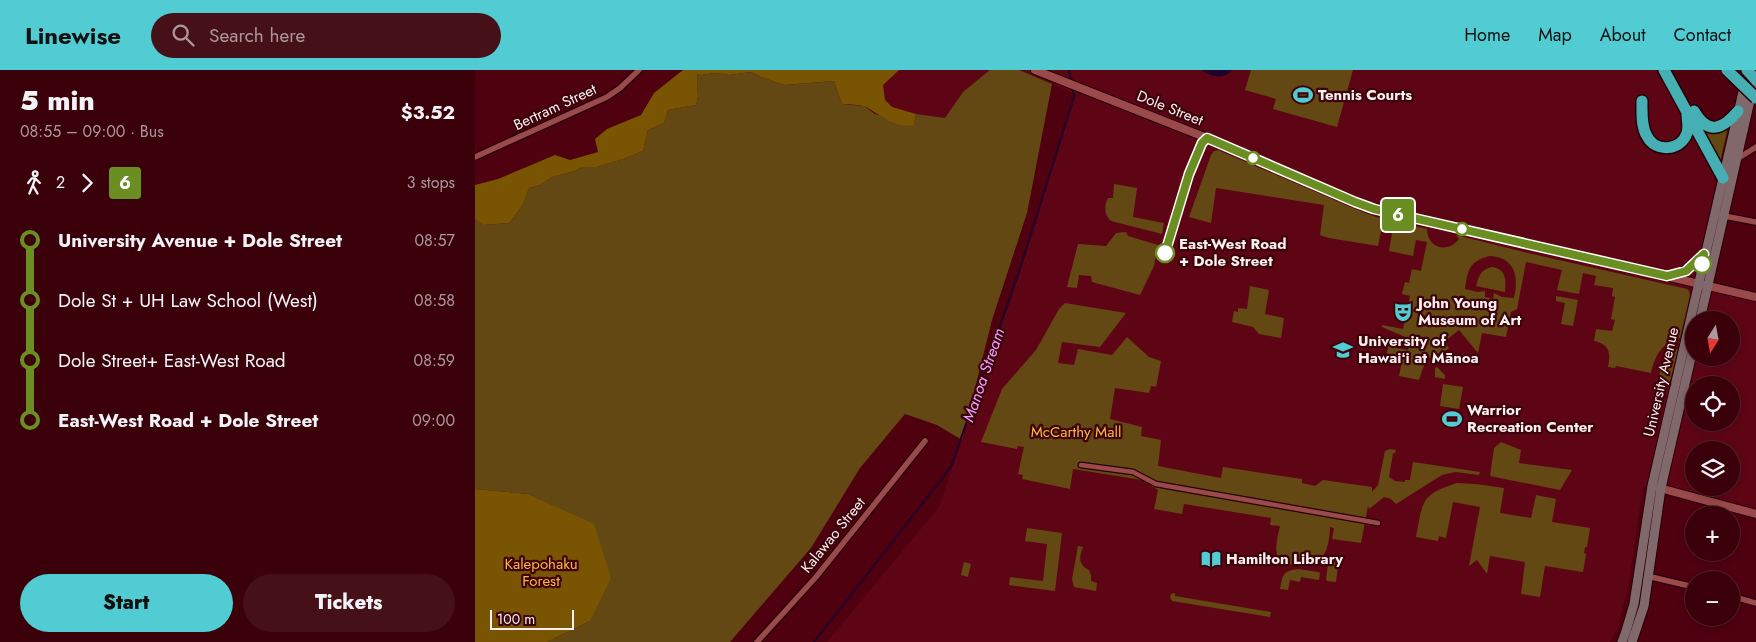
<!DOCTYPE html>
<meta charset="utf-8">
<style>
:root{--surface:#3b010b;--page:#461019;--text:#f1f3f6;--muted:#ac979d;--line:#54232c;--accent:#51ccd2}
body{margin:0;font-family:Jost,sans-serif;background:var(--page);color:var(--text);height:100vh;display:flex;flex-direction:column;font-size:19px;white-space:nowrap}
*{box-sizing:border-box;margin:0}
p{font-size:16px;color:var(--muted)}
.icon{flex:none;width:28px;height:28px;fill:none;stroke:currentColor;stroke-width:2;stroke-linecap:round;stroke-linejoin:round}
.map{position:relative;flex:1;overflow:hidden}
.details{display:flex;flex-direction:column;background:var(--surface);width:475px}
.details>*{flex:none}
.badge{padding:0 10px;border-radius:4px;font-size:18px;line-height:32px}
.needle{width:32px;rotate:191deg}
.controls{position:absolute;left:1210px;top:241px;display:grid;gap:10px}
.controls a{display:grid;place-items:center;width:55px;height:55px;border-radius:50%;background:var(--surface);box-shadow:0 2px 8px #0003,0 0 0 1px var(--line);font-size:25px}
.scale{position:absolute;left:15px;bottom:12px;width:84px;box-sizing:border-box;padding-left:5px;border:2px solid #faf0ef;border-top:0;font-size:14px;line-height:18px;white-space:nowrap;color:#faf0ef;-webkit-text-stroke:4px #3d030b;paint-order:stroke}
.map>.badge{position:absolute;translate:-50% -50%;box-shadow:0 0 0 2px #fff}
.legs{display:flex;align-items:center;gap:8px;height:55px;padding:0 20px;font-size:16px}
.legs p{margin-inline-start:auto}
.head{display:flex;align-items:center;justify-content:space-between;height:85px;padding:0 20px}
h1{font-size:28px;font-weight:800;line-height:38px}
.cta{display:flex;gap:10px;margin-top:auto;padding:10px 20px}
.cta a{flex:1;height:58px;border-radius:30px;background:var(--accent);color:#111;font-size:20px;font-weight:800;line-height:58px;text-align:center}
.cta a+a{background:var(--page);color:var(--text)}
ul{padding:0 20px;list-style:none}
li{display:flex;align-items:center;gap:18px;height:60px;font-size:19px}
li i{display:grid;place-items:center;width:8px;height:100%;margin:0 6px;background:currentColor}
li i::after{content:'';width:12px;height:12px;margin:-6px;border:4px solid;border-radius:50%;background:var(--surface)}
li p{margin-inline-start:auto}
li:first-child i{background:linear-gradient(#0000 50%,currentColor 0)}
li:last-child i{background:linear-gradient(currentColor 50%,#0000 0)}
header{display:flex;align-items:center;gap:30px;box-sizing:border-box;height:70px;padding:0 25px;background:var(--accent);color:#111}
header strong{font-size:24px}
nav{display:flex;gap:28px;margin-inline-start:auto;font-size:18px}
.search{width:350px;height:45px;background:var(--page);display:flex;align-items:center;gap:12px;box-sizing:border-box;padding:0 18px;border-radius:28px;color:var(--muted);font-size:19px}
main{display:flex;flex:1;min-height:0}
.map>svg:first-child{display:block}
.built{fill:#5e0515;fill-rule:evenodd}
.green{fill:#634814;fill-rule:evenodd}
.forest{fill:#785403}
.water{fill:#21002a}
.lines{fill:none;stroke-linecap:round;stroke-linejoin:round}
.stream{stroke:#21002a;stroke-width:2}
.pedestrian-casing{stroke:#260105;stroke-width:7}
.minor-casing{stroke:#260105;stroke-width:8}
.tertiary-casing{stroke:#260105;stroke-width:10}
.secondary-casing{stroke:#260105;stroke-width:11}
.motorway-casing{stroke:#260105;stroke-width:14}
.pedestrian{stroke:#9b4a4c;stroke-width:4.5}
.minor{stroke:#9b4a4c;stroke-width:5.5}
.tertiary{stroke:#9b4a4c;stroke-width:8}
.secondary{stroke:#81686b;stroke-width:9}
.motorway{stroke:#45afb4;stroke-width:11}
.motorway-bridge-casing{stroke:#260105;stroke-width:14;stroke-linecap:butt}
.motorway-bridge{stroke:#45afb4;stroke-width:11}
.line-1-casing{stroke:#fff;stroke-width:11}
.line-1{stroke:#6b8e23;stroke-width:8}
.stop-1-dot{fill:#fff;stroke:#6b8e23;stroke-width:2.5}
.labels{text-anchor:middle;stroke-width:4.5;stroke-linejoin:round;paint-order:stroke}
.poi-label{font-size:15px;font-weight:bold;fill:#faf0ef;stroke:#3d030b;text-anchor:start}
.street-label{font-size:15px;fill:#faf0ef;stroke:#3d030b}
.stop-label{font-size:15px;font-weight:bold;fill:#faf0ef;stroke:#3d030b;text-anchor:start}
.park-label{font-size:15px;fill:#fbba3d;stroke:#3d030b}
.water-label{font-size:16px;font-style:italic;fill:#eda0ff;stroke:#3d030b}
</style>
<header>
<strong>Linewise</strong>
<div class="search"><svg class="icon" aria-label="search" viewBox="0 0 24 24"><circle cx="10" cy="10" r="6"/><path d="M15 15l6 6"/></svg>Search here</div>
<nav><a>Home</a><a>Map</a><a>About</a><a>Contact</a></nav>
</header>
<main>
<section class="details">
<div class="head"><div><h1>5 min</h1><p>08:55 – 09:00 · Bus</p></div><b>$3.52</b></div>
<div class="legs"><svg class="icon" aria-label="walk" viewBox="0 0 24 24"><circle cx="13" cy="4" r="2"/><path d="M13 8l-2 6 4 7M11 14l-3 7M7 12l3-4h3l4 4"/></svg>2<svg class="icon" aria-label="forward" viewBox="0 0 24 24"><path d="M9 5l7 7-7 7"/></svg><b class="badge" style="background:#6b8e23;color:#fff">6</b><p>3 stops</p></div>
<ul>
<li><i style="color:#6b8e23"></i><b>University Avenue + Dole Street</b><p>08:57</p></li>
<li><i style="color:#6b8e23"></i><span>Dole St + UH Law School (West)</span><p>08:58</p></li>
<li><i style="color:#6b8e23"></i><span>Dole Street+ East-West Road</span><p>08:59</p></li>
<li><i style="color:#6b8e23"></i><b>East-West Road + Dole Street</b><p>09:00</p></li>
</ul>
<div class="cta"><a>Start</a><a>Tickets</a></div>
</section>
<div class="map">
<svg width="1281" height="572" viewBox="0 0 1281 572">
<rect width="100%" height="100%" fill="#4f010f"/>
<path class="built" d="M375,0H1180L1242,101L1223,214L1281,227V444L1177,416H1168L1153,518L1143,557L1135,572H352L464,437L546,196L599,27L604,26L567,10L440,70ZM1219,250H1256V288H1219ZM1219,315H1256V352H1219ZM1219,380H1256V418H1219Z"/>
<path class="green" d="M515,0H544L577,14L552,143L517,250L487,370L462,355L430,344L385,398L336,478L255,572H72L115,551L85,439L53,424L0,419V149L8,155L34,153L48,135L54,118L65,115L77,107L96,102L108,97H122L148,89L168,81L173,60L189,53L193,40L221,35L223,27L222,4L226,5L241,3L254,5L276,2L286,7L309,15L359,11L367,34L389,36L400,44L439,55L441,44L470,48L488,22Z
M776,0H878L862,57L798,39L801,29L770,20Z
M1222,50L1253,57L1245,93Z
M743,80L885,141L901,147L952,159C952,178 973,184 984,169L981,165L1053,183L1212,219L1214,221L1215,226L1205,268C1187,273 1180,285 1176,303L1141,296L1140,298L1133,297C1136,282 1134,274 1119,271L1121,259L1137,261L1140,250L1136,249L1140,227L1137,226L1138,218L1119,215L1121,206L1108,203L1104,224L1082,220L1087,200L1051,192L1042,239L1036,242L1031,267L1007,263L1003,283L984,260L969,272L974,278L966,284L951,289L944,310L924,306L927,291L911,289L913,276L933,280L935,269L907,257V255L928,259L935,226L927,224L930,212L934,213L937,199L946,201L952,172L941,170L938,186L914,181L917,163L906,161L903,176L854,168L845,165L849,135L741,118L736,153L714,147L736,85L739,81ZM1014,186C1040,187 1044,206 1039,228L1027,227L1019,223L1018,229L1010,227V221L1003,222L990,219C993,199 994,192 1014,186Z
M639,114L662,118L658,147L689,153L687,164L636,151C629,145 629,136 633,128H638Z
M651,162L653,166L683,175L679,196L665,225L617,212L616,206L604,205L602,218L592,217L603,174L631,176L641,163Z
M1017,197C1031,199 1031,209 1030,222L1001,216C1004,206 1006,199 1017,197Z
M775,216L794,220L790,244L809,248L806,268L784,264L778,257L757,252L759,241L763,242V238L772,239Z
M1081,226L1103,230L1098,256L1086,254L1090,233L1081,231Z
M590,233L651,243L625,277L587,272L583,293L599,295L603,279L637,285L652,267L674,287L686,291L681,317L676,316L674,323L640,318L635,349L667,357L666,366L686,370L683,396L746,408L748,397L827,409V413L840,416L848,410L897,417V422L903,415L910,381L915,379L921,380L920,383H918L914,407L920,411L930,412V410H935L938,392L1005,402L1004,405L980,402L967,405L921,434L916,429L909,427L894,439L893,436L886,473L857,469L859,458L855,457C855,465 853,480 848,486C840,495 808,500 803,487C799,478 803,466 805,456L795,455L796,448L709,434L707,444L679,439L683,420L667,410L598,399L595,419L547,409L548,405L543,404L549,377L543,376L542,379L506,372L527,319L561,280L584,239Z
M1203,279L1194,315L1183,313C1186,299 1187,283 1203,279Z
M962,297L970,305V309L960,307V298Z
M968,314L988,317L984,339L965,336Z
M1026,372L1046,380L1044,393L1097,400L1085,420L1015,406L1019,378Z
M982,413L1001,414L1029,418L1025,443L1056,448L1061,425L1081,429L1077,452L1115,458L1112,477H1110L1109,483L1111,484L1108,502L1070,496L1065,527L1046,524L1050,492L1015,486L1012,504L1002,490L994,496L1005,437L978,432L971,468L964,466L963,471L941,467C948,431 945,425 982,413Z
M552,458L587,463L580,521L534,515L535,507L568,511L572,474L550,471Z
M603,476L608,477C604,487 603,495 614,500L616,505V511L622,513L621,521L599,517L597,509Z
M854,487L864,488L861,512L852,511L851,509Z
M489,492L496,494L493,507L486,505Z
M823,499L843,502L845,503L844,510L826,507L825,512L815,510L813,520L805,519C808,505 807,501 823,499Z
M700,523V526L796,542L795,547L697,531L695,527L696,524Z"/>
<path class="forest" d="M208,0H424L408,15L410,30L417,37L441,44L439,55C422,59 405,45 391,37C385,34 374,35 367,34L359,11L309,15L286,7L276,2L254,5L241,3L226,5L222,4L223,27L221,35L193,40L189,53L173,60L168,81L148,89L122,97H108L96,102L77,107L65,115L54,118L48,135L34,153L8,155L0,149V115L23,109L80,85L95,90L123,82L120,69L132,59L166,45L179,23Z
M0,419L53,424L119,454L136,508L115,551L72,572H0Z"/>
<path class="water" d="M727,0H757C750,10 735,7 727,0Z"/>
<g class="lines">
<path class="stream" d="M594,0L596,12
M339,572L476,397L546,196L599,27L597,17"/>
<defs>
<path id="pedestrian" d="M606,395L658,402L681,414L903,453"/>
<path id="minor" d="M0,87L132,27L145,18L164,0
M1262,89L1281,77
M1239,144L1281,152
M1172,506L1219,517
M1256,526L1281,533
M282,572L341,507L450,371"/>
<path id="tertiary" d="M560,0L732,68L889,136L1281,227
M1196,205C1211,203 1220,195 1229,184
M1177,416L1281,444"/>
<path id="secondary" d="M1225,250L1281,4
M1147,572L1151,561L1159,534L1177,416L1273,0
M1157,572L1169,536L1186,418L1219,275"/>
<path id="motorway" d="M1189,0L1248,108
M1167,31C1167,42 1166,57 1172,66C1180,83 1206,81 1212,63C1214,57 1212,50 1212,44
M1219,41C1233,66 1248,59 1263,41"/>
</defs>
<use href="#pedestrian" class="pedestrian-casing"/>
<use href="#minor" class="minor-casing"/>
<use href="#tertiary" class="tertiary-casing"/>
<use href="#secondary" class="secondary-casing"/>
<use href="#motorway" class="motorway-casing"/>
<use href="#pedestrian" class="pedestrian"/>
<use href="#minor" class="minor"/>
<use href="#tertiary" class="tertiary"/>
<use href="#secondary" class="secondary"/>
<use href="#motorway" class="motorway"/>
<defs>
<path id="motorway-bridge" d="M1252,0L1281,28
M1272,0L1281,10"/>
</defs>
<use href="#motorway-bridge" class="motorway-bridge-casing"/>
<use href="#motorway-bridge" class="motorway-bridge"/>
</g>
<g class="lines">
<defs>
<path id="line-1" d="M690,183L714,104L727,73L732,68L880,132L899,139L1192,206L1211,201L1229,184L1227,194"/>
</defs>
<use href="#line-1" class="line-1-casing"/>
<use href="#line-1" class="line-1"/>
</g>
<defs>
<symbol id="stadium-bare" viewBox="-9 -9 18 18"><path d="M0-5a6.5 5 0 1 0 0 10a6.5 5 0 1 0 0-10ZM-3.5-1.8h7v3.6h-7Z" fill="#51ccd2" stroke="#3d030b" stroke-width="2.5" paint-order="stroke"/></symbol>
<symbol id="theatre-bare" viewBox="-9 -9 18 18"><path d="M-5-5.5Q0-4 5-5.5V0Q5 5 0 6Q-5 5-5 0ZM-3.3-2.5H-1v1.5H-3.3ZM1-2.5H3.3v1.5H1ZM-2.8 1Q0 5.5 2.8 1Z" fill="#51ccd2" stroke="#3d030b" stroke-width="2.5" paint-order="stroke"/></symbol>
<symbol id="university-bare" viewBox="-9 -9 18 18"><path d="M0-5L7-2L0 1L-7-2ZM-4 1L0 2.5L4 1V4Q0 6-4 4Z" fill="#51ccd2" stroke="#3d030b" stroke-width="2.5" paint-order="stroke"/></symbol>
<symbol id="library-bare" viewBox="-9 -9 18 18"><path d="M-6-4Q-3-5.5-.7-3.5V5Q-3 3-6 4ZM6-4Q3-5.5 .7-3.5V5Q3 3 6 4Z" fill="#51ccd2" stroke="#3d030b" stroke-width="2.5" paint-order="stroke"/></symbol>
</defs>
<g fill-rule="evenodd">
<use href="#stadium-bare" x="814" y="11" width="28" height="28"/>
<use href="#theatre-bare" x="914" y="228" width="28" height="28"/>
<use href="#university-bare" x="854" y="266" width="28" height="28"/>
<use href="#stadium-bare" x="963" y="335" width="28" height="28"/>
<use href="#library-bare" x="722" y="475" width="28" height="28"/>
</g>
<g class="stop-1-dot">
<circle cx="778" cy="88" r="6"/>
<circle cx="987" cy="159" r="6"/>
<circle cx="690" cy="183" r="9"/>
<circle cx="1227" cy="194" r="9"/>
</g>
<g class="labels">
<g class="poi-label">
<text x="843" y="30">Tennis Courts</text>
<text x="943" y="238">John Young<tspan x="943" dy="17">Museum of Art</tspan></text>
<text x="883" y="276">University of<tspan x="883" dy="17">Hawaiʻi at Mānoa</tspan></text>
<text x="992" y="345">Warrior<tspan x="992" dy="17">Recreation Center</tspan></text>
<text x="751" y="494">Hamilton Library</text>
</g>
<g class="street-label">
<text transform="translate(80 37) rotate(-25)" y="5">Bertram Street</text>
<text transform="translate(695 38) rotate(22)" y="5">Dole Street</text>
<text transform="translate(1186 312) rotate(-77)" y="5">University Avenue</text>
<text transform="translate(358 465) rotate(-51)" y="5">Kalawao Street</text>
</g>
<g class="stop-label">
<text x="704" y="179">East-West Road<tspan x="704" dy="17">+ Dole Street</tspan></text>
</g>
<g class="park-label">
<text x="601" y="367">McCarthy Mall</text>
<text x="66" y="499">Kalepohaku<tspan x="66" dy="17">Forest</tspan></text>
</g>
<g class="water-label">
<text transform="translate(508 305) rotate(-71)" y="6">Manoa Stream</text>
</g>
</g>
</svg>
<div class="controls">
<a><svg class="needle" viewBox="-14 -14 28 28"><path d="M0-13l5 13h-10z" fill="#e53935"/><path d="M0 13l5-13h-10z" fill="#ac979d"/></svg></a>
<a><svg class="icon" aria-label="locate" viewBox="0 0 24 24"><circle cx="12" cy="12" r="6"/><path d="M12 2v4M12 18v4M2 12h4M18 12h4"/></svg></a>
<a><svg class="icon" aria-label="layers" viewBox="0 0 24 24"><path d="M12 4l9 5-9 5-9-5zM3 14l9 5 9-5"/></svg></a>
<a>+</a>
<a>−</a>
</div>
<div class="scale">100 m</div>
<b class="badge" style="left:923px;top:145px;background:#6b8e23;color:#fff">6</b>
</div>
</main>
